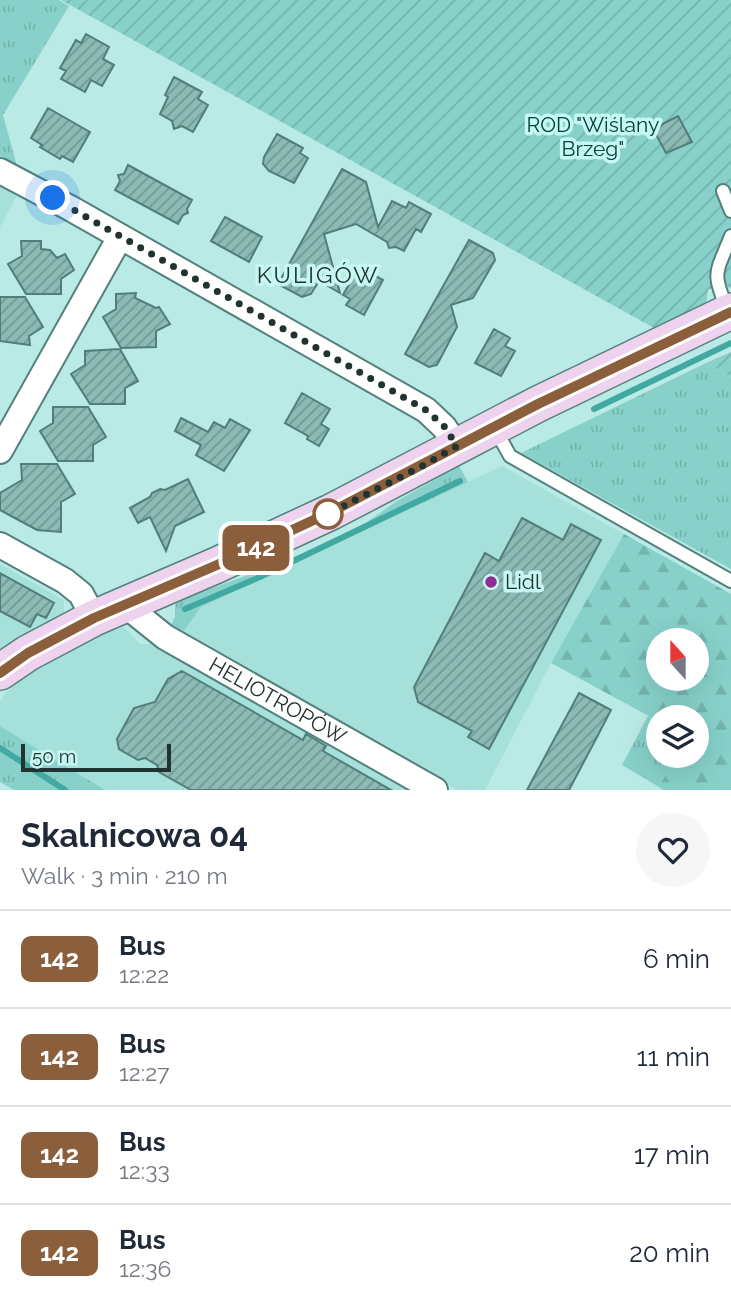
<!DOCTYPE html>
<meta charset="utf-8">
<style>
:root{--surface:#fff;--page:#f6f6f7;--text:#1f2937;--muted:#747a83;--line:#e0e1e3}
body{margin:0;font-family:Raleway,sans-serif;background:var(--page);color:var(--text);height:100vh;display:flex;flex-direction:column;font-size:26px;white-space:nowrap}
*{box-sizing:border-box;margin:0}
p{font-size:23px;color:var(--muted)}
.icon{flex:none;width:38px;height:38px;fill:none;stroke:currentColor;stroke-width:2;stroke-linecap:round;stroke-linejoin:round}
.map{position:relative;height:790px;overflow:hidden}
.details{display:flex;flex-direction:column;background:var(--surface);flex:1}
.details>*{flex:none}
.badge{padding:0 14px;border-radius:10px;font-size:24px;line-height:46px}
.needle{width:46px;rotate:339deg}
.controls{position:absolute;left:646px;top:628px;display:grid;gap:14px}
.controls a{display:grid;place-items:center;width:63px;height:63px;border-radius:50%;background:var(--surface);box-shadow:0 7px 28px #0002;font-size:35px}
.scale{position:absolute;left:21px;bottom:18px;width:150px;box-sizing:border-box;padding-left:7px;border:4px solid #203331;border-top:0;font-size:19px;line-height:24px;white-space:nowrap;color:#203331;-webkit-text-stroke:5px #c7f7f2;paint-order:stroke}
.you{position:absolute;width:35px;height:35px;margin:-18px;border:5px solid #fff;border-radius:50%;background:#1a73e8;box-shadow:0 0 0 10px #1a73e833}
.map>.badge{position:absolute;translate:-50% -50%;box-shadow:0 0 0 4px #fff}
.round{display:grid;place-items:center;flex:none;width:74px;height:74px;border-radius:37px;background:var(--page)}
.summary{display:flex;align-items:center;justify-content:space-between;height:119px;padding:0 21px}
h1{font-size:33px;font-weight:700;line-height:52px}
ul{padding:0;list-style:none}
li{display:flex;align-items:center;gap:21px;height:98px;padding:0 21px;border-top:2px solid var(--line)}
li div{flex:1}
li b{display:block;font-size:26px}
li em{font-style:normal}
li .badge{min-width:77px;font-weight:700;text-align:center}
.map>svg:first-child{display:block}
.built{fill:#a6e0db}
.grass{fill:url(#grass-tufts)}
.forest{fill:url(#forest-firs);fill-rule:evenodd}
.garden{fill:url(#garden-furrows)}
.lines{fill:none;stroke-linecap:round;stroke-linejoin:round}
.stream{stroke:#41a9a1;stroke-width:6}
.building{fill:url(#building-hatch);stroke:#517e79;stroke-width:2}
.lane-casing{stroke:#53807c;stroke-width:16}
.street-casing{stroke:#53807c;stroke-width:28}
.secondary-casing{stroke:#53807c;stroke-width:38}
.lane{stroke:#fff;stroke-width:12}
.street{stroke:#fff;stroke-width:24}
.secondary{stroke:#eed3ef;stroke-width:35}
.line-casing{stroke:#fff;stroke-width:16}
.line{stroke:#8b5e3c;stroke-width:10}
.walk{stroke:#203331;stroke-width:7;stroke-dasharray:0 12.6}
.stop-dot{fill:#fff;stroke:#8b5e3c;stroke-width:3.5}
.poi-dot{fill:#902c93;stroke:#c7f7f2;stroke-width:2.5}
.labels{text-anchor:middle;stroke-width:7;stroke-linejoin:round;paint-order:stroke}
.park-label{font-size:21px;fill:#00433f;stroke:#c7f7f2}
.poi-label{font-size:21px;fill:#203331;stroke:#c7f7f2;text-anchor:start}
.street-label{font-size:21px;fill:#203331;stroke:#c7f7f2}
.neighbourhood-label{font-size:23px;letter-spacing:2px;fill:#203331;stroke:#c7f7f2}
</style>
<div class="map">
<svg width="731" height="790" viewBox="0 0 731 790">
<defs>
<pattern id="grass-tufts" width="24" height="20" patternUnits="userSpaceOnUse" patternTransform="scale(1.75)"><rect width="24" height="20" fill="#87d1ca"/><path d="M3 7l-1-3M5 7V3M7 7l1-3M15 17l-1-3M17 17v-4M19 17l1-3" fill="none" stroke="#74b4ae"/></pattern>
<pattern id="forest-firs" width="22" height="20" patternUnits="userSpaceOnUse" patternTransform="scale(1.75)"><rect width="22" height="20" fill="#87d1ca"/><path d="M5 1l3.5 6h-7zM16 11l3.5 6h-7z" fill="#74b4ae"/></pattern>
<pattern id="garden-furrows" width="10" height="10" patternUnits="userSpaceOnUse" patternTransform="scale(1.75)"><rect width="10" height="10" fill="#87d1ca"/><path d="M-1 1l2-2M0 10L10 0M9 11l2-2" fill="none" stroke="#74b4ae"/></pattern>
<pattern id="building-hatch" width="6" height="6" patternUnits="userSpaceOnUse" patternTransform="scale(1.75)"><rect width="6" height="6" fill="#8cbab5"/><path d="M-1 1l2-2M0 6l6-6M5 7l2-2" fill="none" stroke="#729894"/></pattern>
</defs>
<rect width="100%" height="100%" fill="#baeae5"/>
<path class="built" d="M0,183L18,194L0,227Z
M502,466L624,534L551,663L485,790H457L184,631L201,607Z
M0,564L64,600V615L0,651Z
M124,627L140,644H159L417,790H105L0,726V702L6,692L21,680L68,652L104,634Z"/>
<path class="grass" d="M0,0H59L69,6L3,115L17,166L0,156Z
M706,363L731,377V569L521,453Z
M459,466L468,482L201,607L184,631L171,625L175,617V605L180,600L283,562L360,527L397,501Z
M648,716L658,721V756H676L659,787L622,765Z
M0,726L105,790H14L0,782Z"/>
<path class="forest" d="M624,534L731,594V790H663L659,787L676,756H696V718H658V721L551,663ZM658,640H696V679H658Z"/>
<path class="garden" d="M61,0H731V289L724,283L708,290L706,305L656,329Z
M731,352V377L706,363Z"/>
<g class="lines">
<path class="stream" d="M594,409L731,343
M185,609L260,577L460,481
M0,748L65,790"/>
</g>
<path class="building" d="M86,34L109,47L103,59L114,65L102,86L91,80L85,92L61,79L66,71L60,68L76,40L81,43Z
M174,77L202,92L198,99L208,105L193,132L182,126L174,129L172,121L160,114L168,97L165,95Z
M48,108L90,132L73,162L62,156L60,159L40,147L42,145L31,138Z
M678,116L692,142L666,153L653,129Z
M277,134L303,148L300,153L308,158L294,183L269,171L263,164L264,157Z
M128,165L192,200L187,209L188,213L183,215L178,224L115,190L120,181L118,175L124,174Z
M342,169L366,182L378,227L392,201L406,208L409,202L431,214L421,232L416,229L404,251L396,247L389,248L387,242L356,224L324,234L340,293L319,281L311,294L302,297L278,284Z
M225,217L262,237L249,262L211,241Z
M469,240L493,253L495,260L473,298L451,305L457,327L437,365L429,367L405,354Z
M21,241H41V249L50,250L57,258L65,254L74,270L61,279V294H26L8,264L22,256Z
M359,267L383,280L364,315L346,305L350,299L343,295Z
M136,293L135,298L156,308L159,307L170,324L156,331V347L121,348L103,317L116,309V294Z
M0,297H25L43,327L29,336L30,345L0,341Z
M494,329L510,338L505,346L515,351L501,376L475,363Z
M120,349L138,381L125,388V404H90L71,374L85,365V351Z
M302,393L330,409L321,424L329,429L319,446L307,439L308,436L285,423Z
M53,407H88L106,437L93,445V461H58L40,431L53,423Z
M181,418L208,432L214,422L225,428L230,419L250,430L224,471L196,455L201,445L175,431Z
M21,464H57L75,494L61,502V532L37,530L0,510V493L22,480Z
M188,479L204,512L175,526L166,551L150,517L138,523L130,508L150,497L152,493L160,489L165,490Z
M522,518L563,540L571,524L601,540L489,749L468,737L472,731L418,702L414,687L485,553L499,561Z
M0,573L54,603L46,618L37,614L30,627L0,611Z
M182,671L303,740L306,734L326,746L323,751L391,790H191L159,772L157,765L145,758L138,760L119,749L117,739L134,708L155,702L168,679Z
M579,693L611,710L597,737L569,790H527Z"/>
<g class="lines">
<defs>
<path id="lane" d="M723,191L731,211
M728,311C711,271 716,274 731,236
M494,427L510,456L731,581"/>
<g id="street">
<path d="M0,171L70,208L426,410L444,427L457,446"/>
<path d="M0,451L120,237"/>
<path d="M0,545L65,581L81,594L94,618"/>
<path id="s1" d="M124,604L165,637L435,790"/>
</g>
<path id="secondary" d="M0,672L28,653L94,618L217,565L331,512L538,404L731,311"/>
</defs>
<use href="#lane" class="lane-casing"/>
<use href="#street" class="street-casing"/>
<use href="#secondary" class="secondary-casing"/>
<use href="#lane" class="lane"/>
<use href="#street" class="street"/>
<use href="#secondary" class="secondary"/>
</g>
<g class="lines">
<defs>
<path id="line" d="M0,673L28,653L94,618L217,565L331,512L538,404L731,312"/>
</defs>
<use href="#line" class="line-casing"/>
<use href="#line" class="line"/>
<path class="walk" d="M53,198L426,410L444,426L457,446L422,466L328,514"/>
</g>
<circle class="stop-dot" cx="328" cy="514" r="14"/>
<circle class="poi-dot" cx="491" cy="582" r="7"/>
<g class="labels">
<g class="park-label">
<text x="593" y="132">ROD "Wiślany<tspan x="593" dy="24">Brzeg"</tspan></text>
</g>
<g class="poi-label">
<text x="505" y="589">Lidl</text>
</g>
<g class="street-label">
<text dy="7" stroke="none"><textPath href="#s1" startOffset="182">HELIOTROPÓW</textPath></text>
</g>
<g class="neighbourhood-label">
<text x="318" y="283">KULIGÓW</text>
</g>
</g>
</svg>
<div class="controls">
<a><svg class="needle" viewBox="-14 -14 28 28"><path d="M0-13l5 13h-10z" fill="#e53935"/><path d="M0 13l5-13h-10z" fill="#747a83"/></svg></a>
<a><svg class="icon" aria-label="layers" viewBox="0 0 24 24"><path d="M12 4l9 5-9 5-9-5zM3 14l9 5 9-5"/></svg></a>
</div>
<div class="scale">50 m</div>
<div class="you" style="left:53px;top:198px"></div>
<b class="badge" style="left:256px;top:548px;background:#8b5e3c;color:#fff">142</b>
</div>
<section class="details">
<div class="summary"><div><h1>Skalnicowa 04</h1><p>Walk · 3 min · 210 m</p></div><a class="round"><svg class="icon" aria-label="heart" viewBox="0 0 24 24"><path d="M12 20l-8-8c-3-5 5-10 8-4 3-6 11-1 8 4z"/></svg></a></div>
<ul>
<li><span class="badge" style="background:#8b5e3c;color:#fff">142</span><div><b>Bus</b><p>12:22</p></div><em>6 min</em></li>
<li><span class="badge" style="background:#8b5e3c;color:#fff">142</span><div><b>Bus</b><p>12:27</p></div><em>11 min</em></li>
<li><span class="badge" style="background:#8b5e3c;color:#fff">142</span><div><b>Bus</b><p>12:33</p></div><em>17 min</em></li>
<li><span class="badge" style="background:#8b5e3c;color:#fff">142</span><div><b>Bus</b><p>12:36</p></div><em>20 min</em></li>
</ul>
</section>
